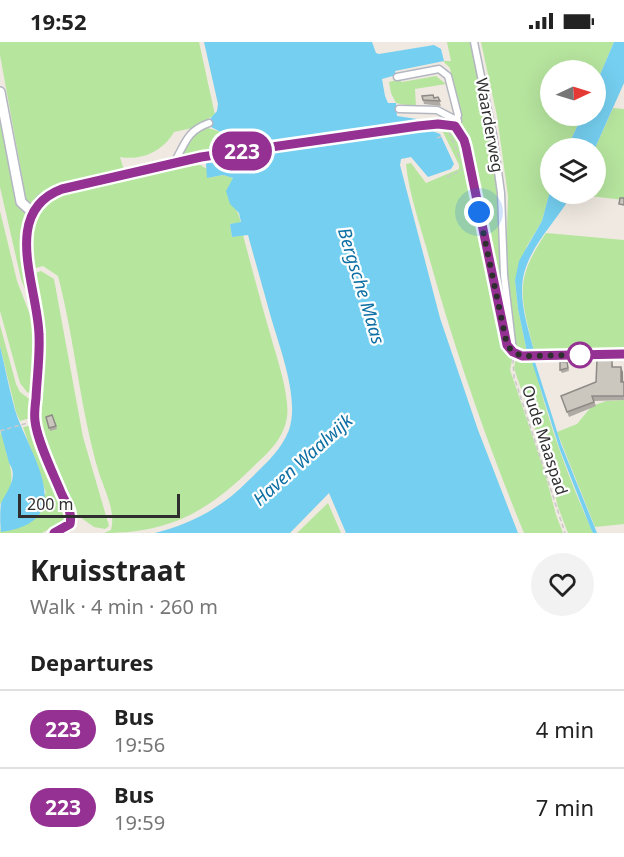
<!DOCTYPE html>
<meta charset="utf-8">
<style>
:root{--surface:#fff;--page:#f2f2f2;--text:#222;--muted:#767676;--line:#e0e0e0}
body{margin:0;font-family:"Noto Sans",sans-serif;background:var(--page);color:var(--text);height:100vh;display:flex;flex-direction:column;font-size:22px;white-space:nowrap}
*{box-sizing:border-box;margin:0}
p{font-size:20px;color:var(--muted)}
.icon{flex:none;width:33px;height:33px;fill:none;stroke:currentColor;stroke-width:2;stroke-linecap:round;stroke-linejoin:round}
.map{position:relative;height:491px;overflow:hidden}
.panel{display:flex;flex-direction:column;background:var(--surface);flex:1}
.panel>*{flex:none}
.badge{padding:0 12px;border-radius:20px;font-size:21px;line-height:39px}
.needle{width:39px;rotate:86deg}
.buttons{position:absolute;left:540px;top:18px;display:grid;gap:12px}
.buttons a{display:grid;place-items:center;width:66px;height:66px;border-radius:50%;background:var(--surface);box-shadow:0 6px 24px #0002;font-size:30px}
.scale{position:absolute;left:18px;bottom:15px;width:162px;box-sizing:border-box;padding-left:6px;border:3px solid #2e2e2e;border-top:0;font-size:16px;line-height:21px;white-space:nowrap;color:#2e2e2e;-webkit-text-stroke:4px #fff;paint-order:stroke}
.you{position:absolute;width:30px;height:30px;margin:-15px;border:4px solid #fff;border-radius:50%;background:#1a73e8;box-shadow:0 0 0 9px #1a73e833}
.map>.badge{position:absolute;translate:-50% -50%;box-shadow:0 0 0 3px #fff}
h2{padding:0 30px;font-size:22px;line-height:54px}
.round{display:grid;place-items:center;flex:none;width:63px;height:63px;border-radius:32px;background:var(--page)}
.headline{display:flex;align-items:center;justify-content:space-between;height:102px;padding:0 30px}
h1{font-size:28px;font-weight:700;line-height:45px}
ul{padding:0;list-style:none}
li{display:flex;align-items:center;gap:18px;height:78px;padding:0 30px;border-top:2px solid var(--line)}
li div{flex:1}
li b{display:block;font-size:22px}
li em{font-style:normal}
li .badge{min-width:66px;font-weight:700;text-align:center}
.status{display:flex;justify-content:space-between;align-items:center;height:42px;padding:0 30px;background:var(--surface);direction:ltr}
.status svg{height:16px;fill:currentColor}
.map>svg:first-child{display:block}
.green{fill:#b6e59e}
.water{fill:#75cff0}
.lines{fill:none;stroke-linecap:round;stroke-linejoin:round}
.ferry{stroke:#0d6fa3;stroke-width:1.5;stroke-dasharray:8 6;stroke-linecap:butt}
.street-casing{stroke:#b4b7c1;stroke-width:9}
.secondary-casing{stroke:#b4b7c1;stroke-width:12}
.path{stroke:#c9c9c9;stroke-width:1.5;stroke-dasharray:4.5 3;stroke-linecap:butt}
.street{stroke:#fff;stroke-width:6}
.secondary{stroke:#fff;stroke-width:9}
.wall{fill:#afaba4}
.shaded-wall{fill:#8e8b86}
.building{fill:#cbc7bf;stroke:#8e8b86;stroke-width:1.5}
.line-casing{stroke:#fff;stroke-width:14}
.line{stroke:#953192;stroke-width:9}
.walk{stroke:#2e2e2e;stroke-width:6;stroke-dasharray:0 10.8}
.stop-dot{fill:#fff;stroke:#953192;stroke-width:3}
.labels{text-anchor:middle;stroke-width:4.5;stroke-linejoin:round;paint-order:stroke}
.street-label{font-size:16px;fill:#2e2e2e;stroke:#fff}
.water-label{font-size:18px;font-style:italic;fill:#0d6fa3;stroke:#fff}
</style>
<div class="status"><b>19:52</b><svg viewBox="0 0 49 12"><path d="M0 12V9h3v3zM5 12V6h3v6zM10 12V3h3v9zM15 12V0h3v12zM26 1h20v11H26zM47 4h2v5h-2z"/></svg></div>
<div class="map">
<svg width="624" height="491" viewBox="0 0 624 491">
<rect width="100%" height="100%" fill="#efe9e1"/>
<path class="green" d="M0,0H199L215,73L192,86L174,90C163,109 142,119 120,115L124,128C94,135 54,137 32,161L27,160L23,150L22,134L0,13Z
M447,0H472L488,76L498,143L509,298L467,93L460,78L450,26L443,19H451Z
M481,0H614L596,42V28H550V74H582L567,106H550V149L542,179L527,204L515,238L518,267L527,310C521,310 518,308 515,302L506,225L508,154L497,74Z
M436,34L446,42L415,47L416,65L396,61L391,51L389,40L398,38L402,40Z
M613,66L624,67V158L573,152H596L595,106Z
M0,67L17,159L20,165L28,170L22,187V203L35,272L21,237L0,145Z
M208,86L221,90L223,101L205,109L180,115C188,100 189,88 208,86Z
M447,86L455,90L460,95L513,313L510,328L545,431L556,473L563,491H524C487,401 455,309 429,215C421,185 409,153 406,122L411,121L426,141L459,127V123L442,88Z
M184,123L186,125L200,123L207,127V136L223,133L233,136C223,169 236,156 241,181L230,182L232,195L243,193C252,227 261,261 271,295C277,316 290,354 287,375C284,396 269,410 254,424C208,469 171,491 104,491L111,488C116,470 105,449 99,431C80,367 75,299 58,234L43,224L32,227L27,194L36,167L56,150Z
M0,169L17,239L37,291L33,352L27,350L20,341L0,269Z
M546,191L624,198V309H534C521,255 513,240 546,191Z
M41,229L54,237L83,395L109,484L105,487L94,485L73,470L63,448L39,381L43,299L42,278L33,232Z
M0,283L16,342L20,350L32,359L30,376L20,379L16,370L0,304Z
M516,316H533C545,373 568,435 593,491H568L558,465L549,427L518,338L514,326Z
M624,358V482L595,485L557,390L577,382L592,364L606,359Z
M28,384H32L65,467L64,478L42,491H0V485L1,490L46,451L23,385Z
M0,390C4,396 5,405 7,413C13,431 15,447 0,462Z
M328,461L341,491H297Z"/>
<path class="water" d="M204,0H372L376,11L379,12L434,3L441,7L444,19L395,29L396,33L382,37L385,54L388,61H396L397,74L417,77L418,91L430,88L440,92L454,122L451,127L428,135L411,115L401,117L400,123L440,276L478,388L518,491H346L329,451L290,491H155C191,482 223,465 249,438C264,423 281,409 289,388C300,356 279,304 270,272C263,246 255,219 248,193L232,195L230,182L241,180L239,171L230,162L226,149L233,136L223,133L207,136L205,108L223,101L221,90L211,85L210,77L217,69L218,62Z
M614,0H624V41L595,106H567L582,74H596V42Z
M550,149V152H572C557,179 529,204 523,236C519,260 528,286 534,309L527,310L518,267L515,238L519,219L542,179Z
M0,304C5,325 9,347 15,368C28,411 82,479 1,490C0,482 0,468 1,461C7,449 19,435 9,421L0,387Z
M532,320H535L561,402L597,491H593L591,487L560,408Z"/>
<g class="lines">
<path class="ferry" d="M204,115L413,84"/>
<defs>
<path id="street" d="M474,0L493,93L501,151L504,233L513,309
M397,35L439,27L448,34L458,73L455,84
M399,67L437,68L458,79
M176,121L175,119C186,100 187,89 209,81
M32,170L24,195L26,214L39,284L35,379L71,477L70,482L54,491"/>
<path id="secondary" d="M0,50L21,160L32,170L42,157L62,147L201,115
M418,84L438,82L455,84L464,98L507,303L513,310L522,314L624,312"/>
</defs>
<use href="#street" class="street-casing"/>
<use href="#secondary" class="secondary-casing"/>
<path class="path" d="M449,90L461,119
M437,96L442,94
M447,135L462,128
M513,317L514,335L565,491
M0,389L31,380"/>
<use href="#street" class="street"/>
<use href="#secondary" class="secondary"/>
</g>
<path class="wall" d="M433,53L434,56L438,55L441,64L424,62L423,58Z
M609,317L613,322V325L623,330L624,358L594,359L596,364L569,375L561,354L596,340Z
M567,320L569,329L562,331L560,328Z
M52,373L57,387L50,389L46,375Z"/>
<path class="shaded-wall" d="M621,325L623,330V345L621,340Z"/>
<path class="building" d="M433,53L434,56L438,55L440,59L423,58L422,54Z
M620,156H624V163L619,162Z
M602,315H608V317H612V325H621V340H624V354H592L594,360L567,370L561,354L596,340L597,317H602Z
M560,320H567L568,326L560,328Z
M52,373L56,384L49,386L46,375Z"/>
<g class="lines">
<defs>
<path id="line" d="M54,491L70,482C73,469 64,459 60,448C52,429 37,398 35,379C34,372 35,364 36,356C37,335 40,314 39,293C38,245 0,170 62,147L201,115L418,84L438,82L455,84L464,98L466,105L507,303L513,310L522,314L624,312"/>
</defs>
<use href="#line" class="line-casing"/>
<use href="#line" class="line"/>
<path class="walk" d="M479,170L507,303L513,310L522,314L580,313"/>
</g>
<circle class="stop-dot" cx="580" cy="313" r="12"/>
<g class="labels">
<g class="street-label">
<text transform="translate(490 83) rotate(80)" y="6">Waarderweg</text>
<text transform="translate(545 398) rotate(72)" y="6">Oude Maaspad</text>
</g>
<g class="water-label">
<text transform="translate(361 244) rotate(73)" y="6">Bergsche Maas</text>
<text transform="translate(303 418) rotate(-42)" y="6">Haven Waalwijk</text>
</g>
</g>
</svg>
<div class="buttons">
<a><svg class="needle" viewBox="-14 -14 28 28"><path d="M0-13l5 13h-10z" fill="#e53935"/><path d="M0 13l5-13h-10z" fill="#767676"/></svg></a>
<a><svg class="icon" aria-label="layers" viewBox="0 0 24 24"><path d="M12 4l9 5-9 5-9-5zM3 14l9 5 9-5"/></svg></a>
</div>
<div class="scale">200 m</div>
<div class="you" style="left:479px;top:170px"></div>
<b class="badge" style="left:242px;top:109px;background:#953192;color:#fff">223</b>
</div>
<section class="panel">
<div class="headline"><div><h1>Kruisstraat</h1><p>Walk · 4 min · 260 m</p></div><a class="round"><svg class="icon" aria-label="heart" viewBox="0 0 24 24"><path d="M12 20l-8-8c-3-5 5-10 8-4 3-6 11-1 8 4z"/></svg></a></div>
<h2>Departures</h2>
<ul>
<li><span class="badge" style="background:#953192;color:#fff">223</span><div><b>Bus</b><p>19:56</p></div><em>4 min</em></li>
<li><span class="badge" style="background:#953192;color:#fff">223</span><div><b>Bus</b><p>19:59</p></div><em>7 min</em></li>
</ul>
</section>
